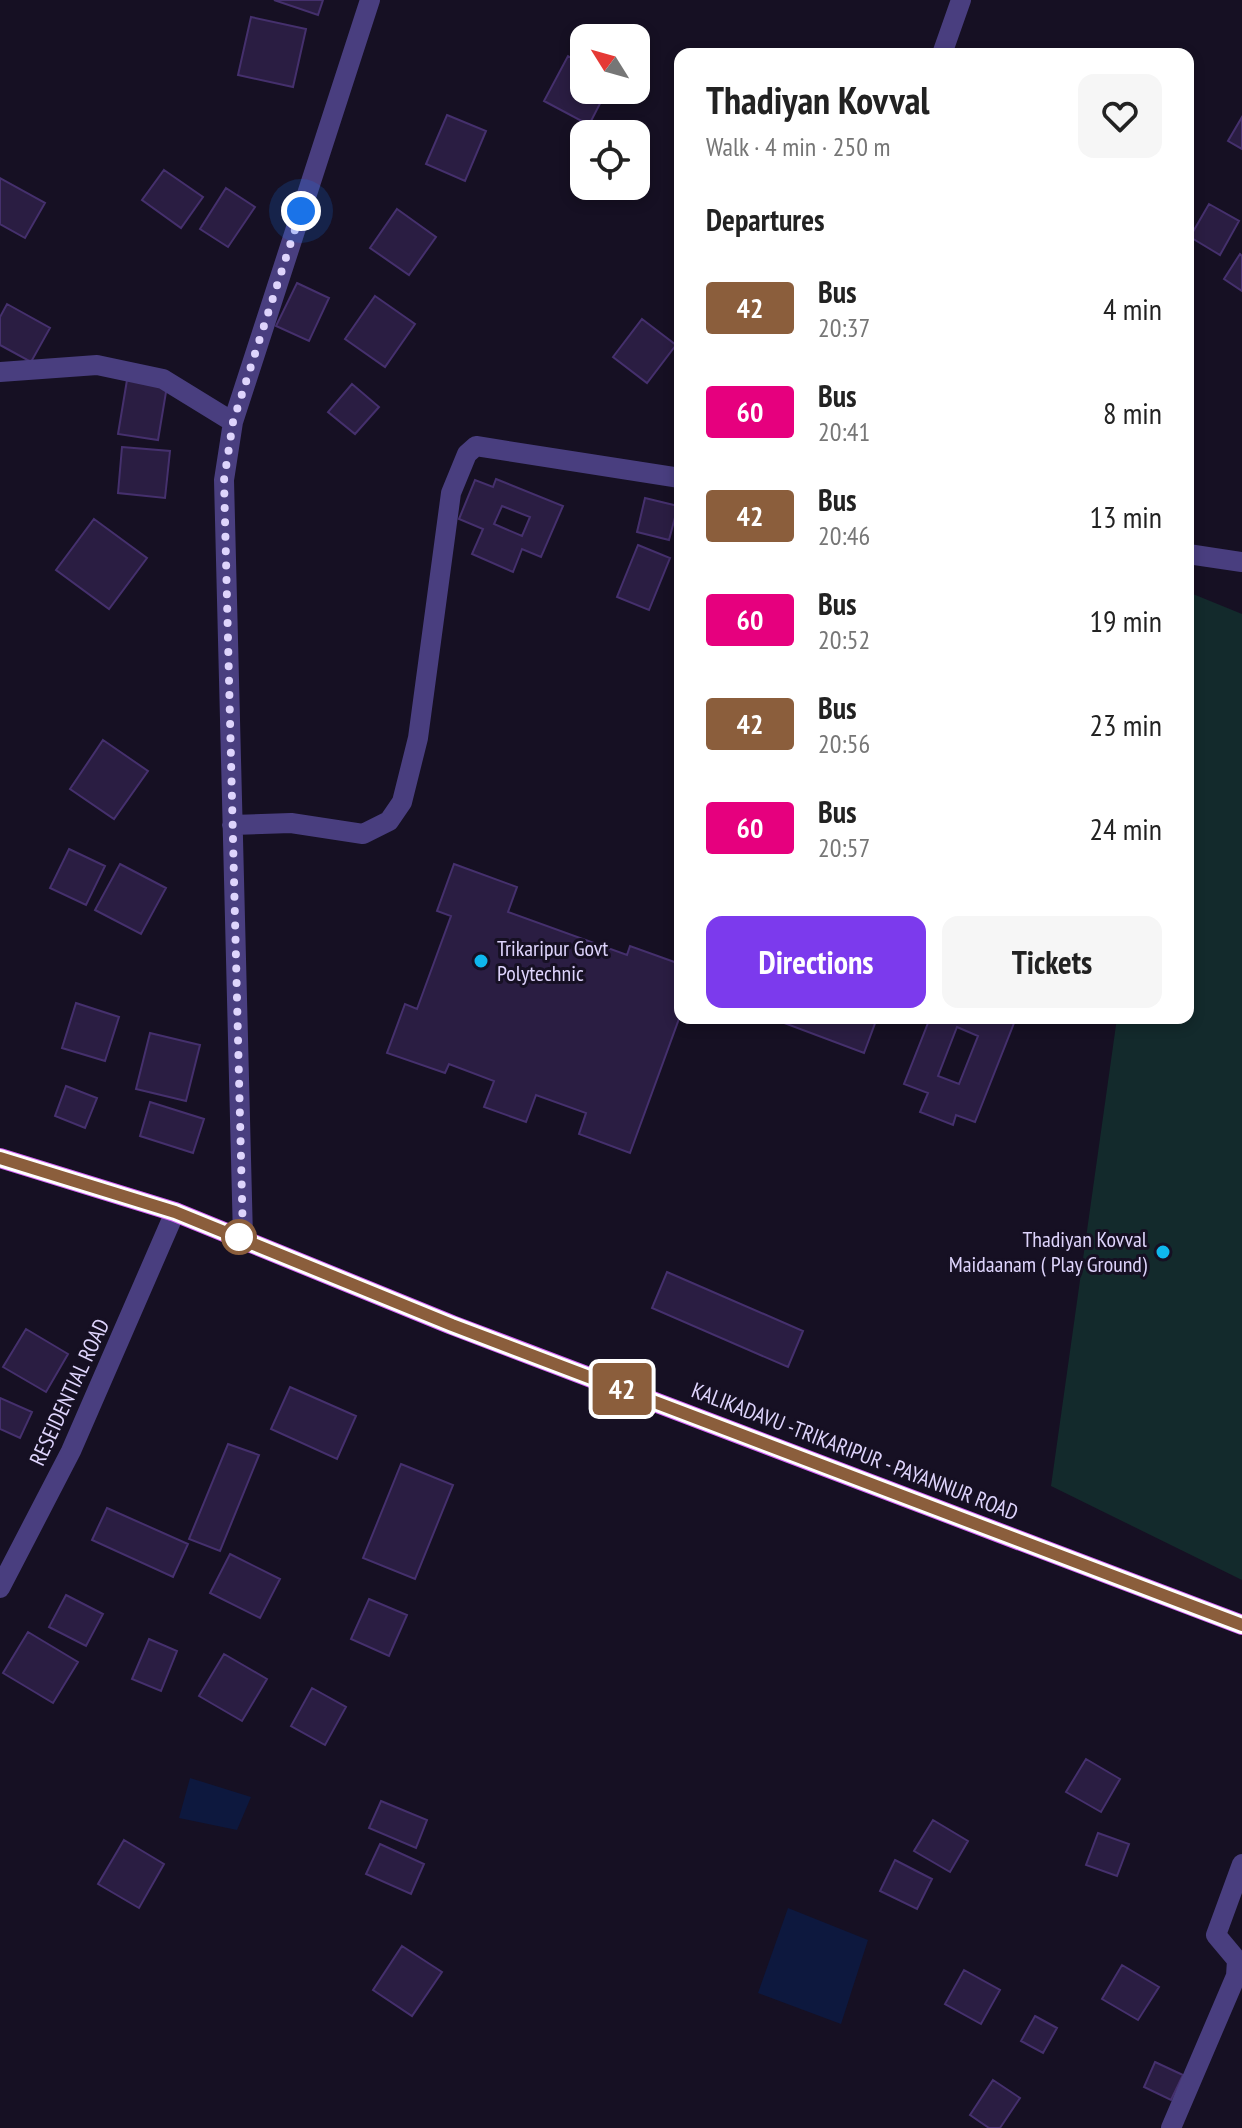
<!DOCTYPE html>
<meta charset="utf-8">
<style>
:root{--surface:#fff;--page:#f6f6f6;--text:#222;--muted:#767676;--accent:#7c3aed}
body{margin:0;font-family:"PT Sans Narrow",sans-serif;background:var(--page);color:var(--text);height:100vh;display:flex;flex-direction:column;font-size:30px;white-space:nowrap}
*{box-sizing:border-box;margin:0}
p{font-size:26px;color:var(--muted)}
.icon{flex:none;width:44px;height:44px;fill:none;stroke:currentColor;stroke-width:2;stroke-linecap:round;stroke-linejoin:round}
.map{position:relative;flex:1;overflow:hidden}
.side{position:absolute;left:674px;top:48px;width:520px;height:976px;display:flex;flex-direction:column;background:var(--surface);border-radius:16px;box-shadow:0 4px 12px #0003}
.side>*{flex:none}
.badge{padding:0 16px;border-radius:6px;font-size:28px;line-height:52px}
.needle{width:52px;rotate:307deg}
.buttons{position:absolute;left:570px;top:24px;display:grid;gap:16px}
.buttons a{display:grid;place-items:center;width:80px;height:80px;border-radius:16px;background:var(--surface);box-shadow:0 4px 12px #0003;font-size:40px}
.you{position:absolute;width:40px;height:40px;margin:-20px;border:6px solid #fff;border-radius:50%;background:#1a73e8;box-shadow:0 0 0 12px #1a73e833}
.map>.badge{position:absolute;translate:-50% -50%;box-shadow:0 0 0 4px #fff}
h2{padding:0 32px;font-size:30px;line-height:72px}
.round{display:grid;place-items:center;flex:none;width:84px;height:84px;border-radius:16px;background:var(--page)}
.headline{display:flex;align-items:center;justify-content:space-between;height:136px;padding:0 32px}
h1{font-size:38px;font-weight:800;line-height:60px}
.button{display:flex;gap:16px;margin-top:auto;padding:16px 32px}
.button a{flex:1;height:92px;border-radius:16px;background:var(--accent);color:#fff;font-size:32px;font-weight:800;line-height:92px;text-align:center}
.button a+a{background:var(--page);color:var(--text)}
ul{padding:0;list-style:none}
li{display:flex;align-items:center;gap:24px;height:104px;padding:0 32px}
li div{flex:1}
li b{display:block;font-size:30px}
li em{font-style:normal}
li .badge{min-width:88px;font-weight:700;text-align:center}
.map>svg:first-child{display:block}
.green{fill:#132a2c}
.water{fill:#0d183e}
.building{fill:#2a1d42;stroke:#45306d;stroke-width:2;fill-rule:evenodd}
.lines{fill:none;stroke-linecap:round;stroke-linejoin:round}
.minor{stroke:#493e7f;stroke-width:20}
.major{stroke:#d362f5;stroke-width:20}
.line-casing{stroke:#fff;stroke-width:18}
.line{stroke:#8b5e3c;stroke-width:12}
.walk{stroke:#ded4fc;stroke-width:8;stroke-dasharray:0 14.4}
.poi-dot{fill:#0fb7ed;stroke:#161023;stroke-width:3}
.stop-dot{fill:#fff;stroke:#8b5e3c;stroke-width:4}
.labels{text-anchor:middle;stroke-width:6;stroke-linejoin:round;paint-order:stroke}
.poi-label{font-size:22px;fill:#ded4fc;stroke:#161023;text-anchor:start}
.street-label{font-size:22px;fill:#ded4fc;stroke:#161023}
</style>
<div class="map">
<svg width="1242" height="2128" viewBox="0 0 1242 2128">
<rect width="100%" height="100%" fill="#161023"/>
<path class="green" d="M1188,592L1242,614V1580L1051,1486L1117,1018H1188Z"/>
<path class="water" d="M190,1778L251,1797L237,1830L179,1818Z
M788,1908L868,1940L841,2024L758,1993Z"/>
<path class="building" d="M274,0H323L318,15Z
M251,17L306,29L293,87L238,75Z
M568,56L584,65V90H607L589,125L544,101Z
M447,115L486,131L465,181L426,164Z
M1242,117V149L1228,141Z
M164,170L203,197L181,228L142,200Z
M0,178L45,203L25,238L0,224Z
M226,188L255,207L228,247L200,229Z
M1209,204L1239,221L1220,255L1190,237Z
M397,209L436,237L409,275L370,248Z
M1240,254L1242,256V291L1224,279Z
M297,283L329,298L309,341L276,326Z
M375,296L415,324L385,367L345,339Z
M7,304L50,328L31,362L0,345V317Z
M642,319L676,345L647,383L613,357Z
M127,380L167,386L158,440L118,434Z
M352,384L379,407L355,434L328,412Z
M122,447L170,451L165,498L118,493Z
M496,479L563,506L541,557L522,549L513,572L472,554L483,529L459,519L475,480L493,487ZM502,506L530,517L522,536L494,524Z
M645,498L678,506L669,540L637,532Z
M94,519L147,558L109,609L56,570Z
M638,545L670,558L649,610L617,597Z
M103,740L148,771L114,819L70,789Z
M69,849L105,866L86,905L50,888Z
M120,864L166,888L141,934L95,910Z
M454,864L517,887L508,912L627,955L630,946L680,964V1016L630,1153L579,1134L586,1113L536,1095L526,1122L484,1107L494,1081L449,1064L445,1073L387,1053L405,1004L417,1009L451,916L437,911Z
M76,1003L119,1017L105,1061L62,1048Z
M771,1018H877L864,1053Z
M930,1018H1016L975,1122L956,1115L953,1125L920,1112L928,1093L904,1084ZM957,1027L978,1036L959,1084L938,1076Z
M150,1033L200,1045L186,1101L136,1089Z
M66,1086L97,1098L85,1128L55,1116Z
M150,1102L204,1119L193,1153L140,1136Z
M667,1272L803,1331L788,1367L652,1308Z
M26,1329L68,1354L46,1392L3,1367Z
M290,1387L356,1416L337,1459L271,1429Z
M0,1398L32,1412L20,1438L0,1429Z
M228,1444L259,1455L220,1551L189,1539Z
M401,1464L453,1485L415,1579L363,1558Z
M107,1508L188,1544L173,1577L92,1540Z
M230,1554L280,1579L260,1618L210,1593Z
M66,1595L103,1614L86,1646L49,1627Z
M369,1599L407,1615L389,1656L351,1639Z
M28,1632L78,1662L53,1703L3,1673Z
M149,1639L177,1651L161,1691L132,1679Z
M224,1654L267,1679L242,1721L199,1696Z
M312,1688L346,1707L325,1745L291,1726Z
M1086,1759L1120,1779L1101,1812L1066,1792Z
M381,1801L427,1820L416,1848L369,1828Z
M933,1820L968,1841L950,1872L914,1851Z
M1098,1833L1129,1844L1117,1876L1086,1865Z
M124,1840L164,1864L139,1908L98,1884Z
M380,1844L424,1864L411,1894L366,1874Z
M895,1860L932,1879L917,1909L880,1891Z
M402,1946L442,1972L412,2016L373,1990Z
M1122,1965L1159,1987L1138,2020L1102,1999Z
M964,1970L1000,1990L981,2024L945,2004Z
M1035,2016L1057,2028L1043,2053L1021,2041Z
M1155,2062L1183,2075L1171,2100L1144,2087Z
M993,2080L1020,2098L1000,2128H989L970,2115Z"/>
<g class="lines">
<path class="minor" d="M942,54L961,0
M0,372L97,365L163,379L233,422
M1188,554L1242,562
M232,825L291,823L363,834L389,821L402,802L418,738L451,493L467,454L476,446L680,478
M243,1238L224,480L233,422L370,0
M0,1588L71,1451L175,1212
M1171,2128L1236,1976L1237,1960L1216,1935L1242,1864"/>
<path class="major" d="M0,1158L175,1212L452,1325L1242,1625"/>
</g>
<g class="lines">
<defs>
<path id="line" d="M0,1158L175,1212L452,1325L1242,1625"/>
</defs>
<use href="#line" class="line-casing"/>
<use href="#line" class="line"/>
<path class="walk" d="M239,1237L243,1238L224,480L233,422L301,211"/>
</g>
<g class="poi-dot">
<circle cx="481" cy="961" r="8"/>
<circle cx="1163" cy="1252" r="8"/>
</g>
<circle class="stop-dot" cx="239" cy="1237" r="16"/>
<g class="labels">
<g class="poi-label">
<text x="497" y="956">Trikaripur Govt<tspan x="497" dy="25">Polytechnic</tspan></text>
<text x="1147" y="1247" text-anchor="end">Thadiyan Kovval<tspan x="1147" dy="25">Maidaanam ( Play Ground)</tspan></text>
</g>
<g class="street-label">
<text transform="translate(69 1392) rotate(-65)" y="8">RESEIDENTIAL ROAD</text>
<text transform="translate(855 1451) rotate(21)" y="8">KALIKADAVU -TRIKARIPUR - PAYANNUR ROAD</text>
</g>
</g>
</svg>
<div class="buttons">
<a><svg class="needle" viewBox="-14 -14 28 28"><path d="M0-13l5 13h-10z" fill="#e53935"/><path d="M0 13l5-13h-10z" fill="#767676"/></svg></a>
<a><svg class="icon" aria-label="locate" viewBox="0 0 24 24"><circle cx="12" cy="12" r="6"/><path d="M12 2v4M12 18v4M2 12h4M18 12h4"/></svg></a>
</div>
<div class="you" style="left:301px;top:211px"></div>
<b class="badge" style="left:622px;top:1389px;background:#8b5e3c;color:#fff">42</b>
<section class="side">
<div class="headline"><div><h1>Thadiyan Kovval</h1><p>Walk · 4 min · 250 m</p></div><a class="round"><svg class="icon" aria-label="heart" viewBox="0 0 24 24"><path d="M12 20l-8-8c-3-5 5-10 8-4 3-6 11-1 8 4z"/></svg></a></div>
<h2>Departures</h2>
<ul>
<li><span class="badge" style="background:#8b5e3c;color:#fff">42</span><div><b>Bus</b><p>20:37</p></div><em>4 min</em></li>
<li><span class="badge" style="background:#e6007e;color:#fff">60</span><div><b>Bus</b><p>20:41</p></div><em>8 min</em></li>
<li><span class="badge" style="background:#8b5e3c;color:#fff">42</span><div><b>Bus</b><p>20:46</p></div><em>13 min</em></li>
<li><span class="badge" style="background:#e6007e;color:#fff">60</span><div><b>Bus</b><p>20:52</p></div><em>19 min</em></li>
<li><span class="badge" style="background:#8b5e3c;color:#fff">42</span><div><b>Bus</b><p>20:56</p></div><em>23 min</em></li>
<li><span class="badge" style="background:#e6007e;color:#fff">60</span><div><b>Bus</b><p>20:57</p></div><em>24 min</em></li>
</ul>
<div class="button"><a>Directions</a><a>Tickets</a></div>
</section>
</div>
